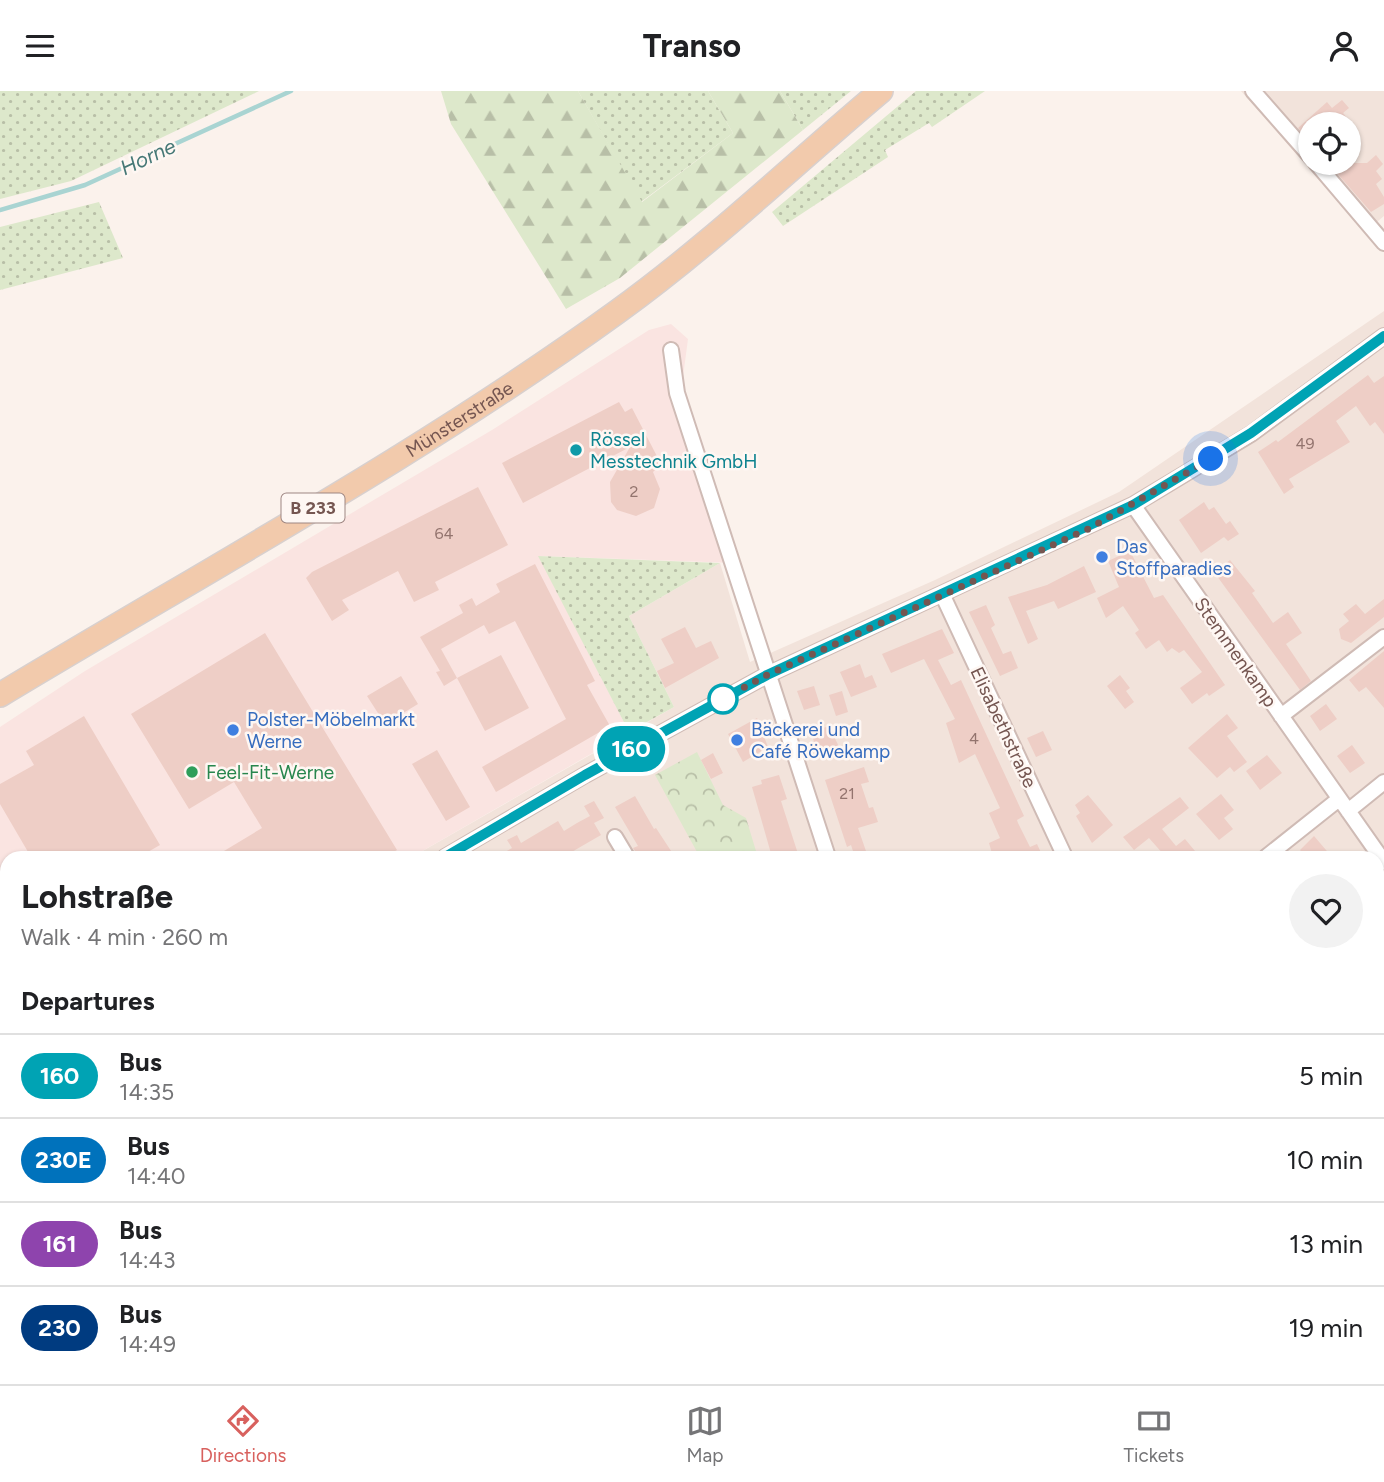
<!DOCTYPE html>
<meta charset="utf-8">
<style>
:root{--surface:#fff;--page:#f2f2f2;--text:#202124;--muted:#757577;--line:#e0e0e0;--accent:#d8615e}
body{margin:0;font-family:Figtree,sans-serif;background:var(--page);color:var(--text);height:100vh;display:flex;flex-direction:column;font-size:26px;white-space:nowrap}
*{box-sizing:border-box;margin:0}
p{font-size:23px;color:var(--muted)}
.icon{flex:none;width:38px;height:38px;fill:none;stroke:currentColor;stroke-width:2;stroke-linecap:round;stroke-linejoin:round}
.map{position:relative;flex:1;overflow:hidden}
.sheet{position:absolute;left:0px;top:760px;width:1384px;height:534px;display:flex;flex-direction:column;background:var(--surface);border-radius:21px 21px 0 0;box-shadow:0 2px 5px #0004}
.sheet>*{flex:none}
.badge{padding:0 14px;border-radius:23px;font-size:24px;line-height:46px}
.tools{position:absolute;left:1298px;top:21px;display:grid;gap:14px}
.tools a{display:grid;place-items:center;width:63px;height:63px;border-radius:50%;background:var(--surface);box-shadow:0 2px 5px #0004;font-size:35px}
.you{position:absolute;width:35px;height:35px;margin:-18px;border:5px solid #fff;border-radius:50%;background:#1a73e8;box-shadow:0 0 0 10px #1a73e833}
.map>.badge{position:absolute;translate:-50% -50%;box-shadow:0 0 0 4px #fff}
h2{padding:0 21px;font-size:26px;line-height:63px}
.round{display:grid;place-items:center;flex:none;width:74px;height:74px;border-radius:37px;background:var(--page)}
.overview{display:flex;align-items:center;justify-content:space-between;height:119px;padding:0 21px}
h1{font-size:33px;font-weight:700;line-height:52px}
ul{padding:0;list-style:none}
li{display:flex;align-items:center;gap:21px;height:84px;padding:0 21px;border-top:2px solid var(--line)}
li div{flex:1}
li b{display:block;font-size:26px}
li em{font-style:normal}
li .badge{min-width:77px;font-weight:700;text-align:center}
header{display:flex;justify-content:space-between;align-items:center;height:91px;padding:0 21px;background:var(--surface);font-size:32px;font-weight:700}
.dock{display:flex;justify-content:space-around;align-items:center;height:98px;border-top:2px solid var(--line);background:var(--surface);font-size:19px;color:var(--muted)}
.dock a{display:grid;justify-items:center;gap:4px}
.dock .selected{color:var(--accent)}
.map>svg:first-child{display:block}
.residential{fill:#f2e3db;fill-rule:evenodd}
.commercial{fill:#fae4e1}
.grass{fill:url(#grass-dots)}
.forest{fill:url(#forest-firs)}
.park{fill:url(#park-crowns)}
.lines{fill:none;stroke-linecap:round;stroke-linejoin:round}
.stream{stroke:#a9d4d2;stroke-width:4.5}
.building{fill:#eecec6}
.street-casing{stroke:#cfbbb5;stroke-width:18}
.primary-casing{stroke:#d8d0ce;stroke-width:26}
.street{stroke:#fff;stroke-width:14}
.primary{stroke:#f2caac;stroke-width:23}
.line-casing{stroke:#fff;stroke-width:16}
.line{stroke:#00a3b4;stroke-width:10}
.walk{stroke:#755651;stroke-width:7;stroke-dasharray:0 12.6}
.culture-dot{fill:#0f9aa8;stroke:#fef7f3;stroke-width:2.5}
.shop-dot{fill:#3f7fe0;stroke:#fef7f3;stroke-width:2.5}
.stop-dot{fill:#fff;stroke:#00a3b4;stroke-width:3.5}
.leisure-dot{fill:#2e9e5b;stroke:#fef7f3;stroke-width:2.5}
.labels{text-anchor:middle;stroke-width:5;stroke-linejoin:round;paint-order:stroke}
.number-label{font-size:16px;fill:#93746e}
.shield{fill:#fef7f3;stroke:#9e8682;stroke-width:2}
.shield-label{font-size:18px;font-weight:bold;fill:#755651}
.street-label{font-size:19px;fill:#755651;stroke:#fef7f3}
.culture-label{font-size:19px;fill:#0d838f;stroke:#fef7f3;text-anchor:start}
.shop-label{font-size:19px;fill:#366cbe;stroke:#fef7f3;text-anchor:start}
.leisure-label{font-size:19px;fill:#27864d;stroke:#fef7f3;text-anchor:start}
.water-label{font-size:21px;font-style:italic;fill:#467876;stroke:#fef7f3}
</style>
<header><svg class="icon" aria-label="menu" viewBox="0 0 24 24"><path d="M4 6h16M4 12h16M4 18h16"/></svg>Transo<svg class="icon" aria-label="person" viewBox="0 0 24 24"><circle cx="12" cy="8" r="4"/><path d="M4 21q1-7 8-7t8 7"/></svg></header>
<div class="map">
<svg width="1384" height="1293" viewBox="0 0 1384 1293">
<defs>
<pattern id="grass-dots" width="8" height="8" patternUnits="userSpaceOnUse" patternTransform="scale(1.75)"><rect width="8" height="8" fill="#dde8cb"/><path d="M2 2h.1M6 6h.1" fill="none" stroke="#b8bfa7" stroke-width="1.8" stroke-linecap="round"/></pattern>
<pattern id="forest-firs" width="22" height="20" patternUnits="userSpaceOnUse" patternTransform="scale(1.75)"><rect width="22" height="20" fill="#dde8cb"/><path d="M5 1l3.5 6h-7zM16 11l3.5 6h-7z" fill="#b8bfa7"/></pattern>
<pattern id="park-crowns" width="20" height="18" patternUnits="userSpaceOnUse" patternTransform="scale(1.75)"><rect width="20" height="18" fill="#dde8cb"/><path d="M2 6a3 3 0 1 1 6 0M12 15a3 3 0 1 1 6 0" fill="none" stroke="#b8bfa7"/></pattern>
</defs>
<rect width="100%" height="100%" fill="#fbf2ec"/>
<path class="residential" d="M1241,0H1384V125L1365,141ZM1311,33H1349V72H1311Z
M1384,220V1293H271L283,1286H1377V766H412L674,616L629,525L720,472L750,571L935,489L1119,401Z"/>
<path class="commercial" d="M671,233L688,248L681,301L735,472L539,465L629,641L412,766H7V1006L0,1010V636L85,580L492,339L649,239Z"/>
<path class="grass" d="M0,0H259L71,90L0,108Z
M578,0H708L733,42L641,111Z
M780,0H851L803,39Z
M916,0H985L932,36L929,32L885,59L888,66L783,135L772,121Z
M99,111L123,167L0,199V136Z
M538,465L720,472L629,525L674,616L629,641Z"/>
<path class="forest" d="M441,0H578L642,111L733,42L708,0H780L803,39L620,187L566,218L451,33Z"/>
<path class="park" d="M697,661L723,714L746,727L756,760C738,766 714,772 697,761L655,684Z"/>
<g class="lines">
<path class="stream" d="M0,119L85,94L291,0"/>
</g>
<path class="building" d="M1342,9L1349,17L1343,22L1352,33H1311V51L1298,37L1327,11L1332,17Z
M1376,64L1383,73L1376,80L1382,88L1376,93L1384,106V113L1371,121L1328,72H1367Z
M1368,284L1374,292L1384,285V343L1375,331L1370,335L1356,315L1336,330L1350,351L1289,388L1294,396L1284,403L1258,361L1276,349L1278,351Z
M619,311L625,321L632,317L661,373L653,381L660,398L654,417L636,425L617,419L611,411L610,391L630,356L523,412L502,372Z
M478,396L508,454L435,491L439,499L414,511L398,480L342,509L349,519L332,530L306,487L312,481Z
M1204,411L1209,419L1214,416L1226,433L1230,430L1239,443L1228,450L1224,446L1201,462L1179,429Z
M1130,460L1154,507L1163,504L1225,594L1209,605L1207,602L1192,613L1180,597L1202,581L1184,559L1179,562L1172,557L1167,561L1159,549L1146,558L1135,542L1139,539L1123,515L1106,527L1097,507L1119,496L1108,470Z
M1230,469L1255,500L1252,502L1273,532L1288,521L1302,542L1286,553L1311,590L1300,599L1214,481Z
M535,473L595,590L587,594L610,635L496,701L482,676L566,628L515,530L489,543L484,534L441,558L457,587L444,595L436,581L440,580L420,546L463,522L459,514L472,507L476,515L500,501L496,493Z
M1084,475L1096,501L1058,518L1054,510L1026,520L1038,548L1028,553L1008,506L1047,494Z
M1384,508V526L1351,552L1341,548L1339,538L1349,530L1343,523L1356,513L1365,523Z
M986,514L995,534L991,537L1003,563L1011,560L1018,577L1000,585L969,521Z
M685,536L696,557L711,550L719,567L665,597L657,580L674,572L661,548Z
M942,538L954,562L938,569L951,594L961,589L1024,725L1017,729L1018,732L1030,756L1037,753L1043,766H993L989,752L1000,747L989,722L1000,717L975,663L959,672L946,632L955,628L924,568L891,582L882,563Z
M265,542L397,759L385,766H214L262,737L234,691L189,718L131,623Z
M1384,560V617L1366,596L1359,601L1349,589Z
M501,564L529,617L485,640L457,587Z
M860,573L865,587L872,584L877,596L851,606L840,581Z
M1120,584L1130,597L1126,600L1134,611L1125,618L1107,595Z
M401,585L418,613L385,633L367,605Z
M814,595L820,614L804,619L797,600Z
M842,600L848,621L836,625L829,604Z
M1326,613L1337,628L1320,640L1310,625Z
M1227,623L1238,637L1227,645L1247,671L1234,681L1230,676L1217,687L1188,657Z
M84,625L160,754L139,766H31L0,713V693L34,674L26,660Z
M757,627L768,656L743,671L728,643Z
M829,635L841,660L819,667L811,641Z
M1043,640L1052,659L1036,666L1027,647Z
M1352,654L1365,672L1350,682L1337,665Z
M437,659L470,716L446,730L412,673Z
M713,662L723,682L711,688L701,669Z
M1267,664L1282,682L1260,699L1246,680Z
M864,676L869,691L861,693L869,717L873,716L878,731L858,737L868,766H855L851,754L847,756L825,689Z
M779,684L787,708L781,710L799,766H772L752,696L762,693L761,689Z
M1221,703L1234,719L1224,727L1233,738L1219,749L1196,723Z
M1088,704L1113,734L1092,752L1076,725L1080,722L1075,714Z
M635,705L654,738L656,737L675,766H639L633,757L638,755L615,716Z
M1180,706L1189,717L1162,738L1176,755L1185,748L1200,766H1161L1164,764L1149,747L1134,759L1123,746Z
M594,710L604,727L594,732L601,744L563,766H496L512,757L507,749L517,744L521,752L558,730L564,740L577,732L590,725L584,715Z
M1314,745L1332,766H1306L1300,759Z"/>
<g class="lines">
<defs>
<path id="street" d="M1253,0L1311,66
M1316,72L1384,152
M671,259L677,302L828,766
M1133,414L1384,771
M943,505L1065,766
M1281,625L1384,546
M1348,720L1384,691
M615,746L627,766
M445,766L585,684L767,584L1133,414L1251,343L1384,245
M1266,766L1339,708
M1377,977L1384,972
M0,1027L7,1023
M0,1199L7,1209
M54,1286L57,1293
M309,1286L313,1293
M536,1286L541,1293
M1105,1286L1110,1293
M1304,1286L1307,1293
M408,1289L413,1286
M620,1293L628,1286
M987,1293L996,1286"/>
<g id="primary">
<path id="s1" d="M0,604C207,479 421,363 617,221C710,154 793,74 881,0"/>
</g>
</defs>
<use href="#street" class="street-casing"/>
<use href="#primary" class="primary-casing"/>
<use href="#street" class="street"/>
<use href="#primary" class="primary"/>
</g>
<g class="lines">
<defs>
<path id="line" d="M445,766L585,684L767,584L1133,414L1251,342L1384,245"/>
</defs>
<use href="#line" class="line-casing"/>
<use href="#line" class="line"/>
<path class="walk" d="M723,608L717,611L767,584L1088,438L1211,368"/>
</g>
<circle class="culture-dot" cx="576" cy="359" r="7"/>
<g class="shop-dot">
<circle cx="1102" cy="466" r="7"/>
<circle cx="233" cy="639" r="7"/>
<circle cx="737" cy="649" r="7"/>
</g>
<circle class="stop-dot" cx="723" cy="608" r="14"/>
<circle class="leisure-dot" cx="192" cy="681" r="7"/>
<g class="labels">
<g class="number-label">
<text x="1305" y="358">49</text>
<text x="634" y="406">2</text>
<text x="444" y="448">64</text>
<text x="974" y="653">4</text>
<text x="847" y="708">21</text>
</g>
<rect class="shield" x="281.5" y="402.5" width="63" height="29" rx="5"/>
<g class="shield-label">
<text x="313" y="423">B 233</text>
</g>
<g class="street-label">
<text dy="7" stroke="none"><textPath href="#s1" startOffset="536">Münsterstraße</textPath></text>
<text transform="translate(1236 561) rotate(55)" y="7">Stemmenkamp</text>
<text transform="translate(1004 636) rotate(65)" y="7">Elisabethstraße</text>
</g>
<g class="culture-label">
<text x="590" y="355">Rössel<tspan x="590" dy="22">Messtechnik GmbH</tspan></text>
</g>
<g class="shop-label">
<text x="1116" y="462">Das<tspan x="1116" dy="22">Stoffparadies</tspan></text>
<text x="247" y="635">Polster-Möbelmarkt<tspan x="247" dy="22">Werne</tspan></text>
<text x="751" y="645">Bäckerei und<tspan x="751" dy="22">Café Röwekamp</tspan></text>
</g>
<g class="leisure-label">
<text x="206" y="688">Feel-Fit-Werne</text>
</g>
<g class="water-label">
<text transform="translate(148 66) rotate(-25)" y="7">Horne</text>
</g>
</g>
</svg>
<div class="tools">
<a><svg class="icon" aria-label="locate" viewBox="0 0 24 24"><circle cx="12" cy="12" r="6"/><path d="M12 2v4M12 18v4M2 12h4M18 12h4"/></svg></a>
</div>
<div class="you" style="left:1211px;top:368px"></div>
<b class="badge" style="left:631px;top:658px;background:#00a3b4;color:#fff">160</b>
<section class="sheet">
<div class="overview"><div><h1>Lohstraße</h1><p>Walk · 4 min · 260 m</p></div><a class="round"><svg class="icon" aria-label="heart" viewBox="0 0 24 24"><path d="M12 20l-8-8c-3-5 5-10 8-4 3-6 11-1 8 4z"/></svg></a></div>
<h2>Departures</h2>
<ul>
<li><span class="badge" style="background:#00a3b4;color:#fff">160</span><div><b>Bus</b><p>14:35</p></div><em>5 min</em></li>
<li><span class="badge" style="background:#0072bc;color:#fff">230E</span><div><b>Bus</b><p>14:40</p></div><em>10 min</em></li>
<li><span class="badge" style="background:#8e44ad;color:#fff">161</span><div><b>Bus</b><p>14:43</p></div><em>13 min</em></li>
<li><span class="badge" style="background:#003b80;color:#fff">230</span><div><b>Bus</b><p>14:49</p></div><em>19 min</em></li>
</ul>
</section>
</div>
<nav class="dock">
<a class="selected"><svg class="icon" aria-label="directions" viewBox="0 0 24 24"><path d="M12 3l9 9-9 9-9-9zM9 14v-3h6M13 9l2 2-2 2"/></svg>Directions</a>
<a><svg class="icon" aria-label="map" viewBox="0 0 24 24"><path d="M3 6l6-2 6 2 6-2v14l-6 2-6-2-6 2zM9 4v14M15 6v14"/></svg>Map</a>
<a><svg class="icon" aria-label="tickets" viewBox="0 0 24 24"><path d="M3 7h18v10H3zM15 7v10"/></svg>Tickets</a>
</nav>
